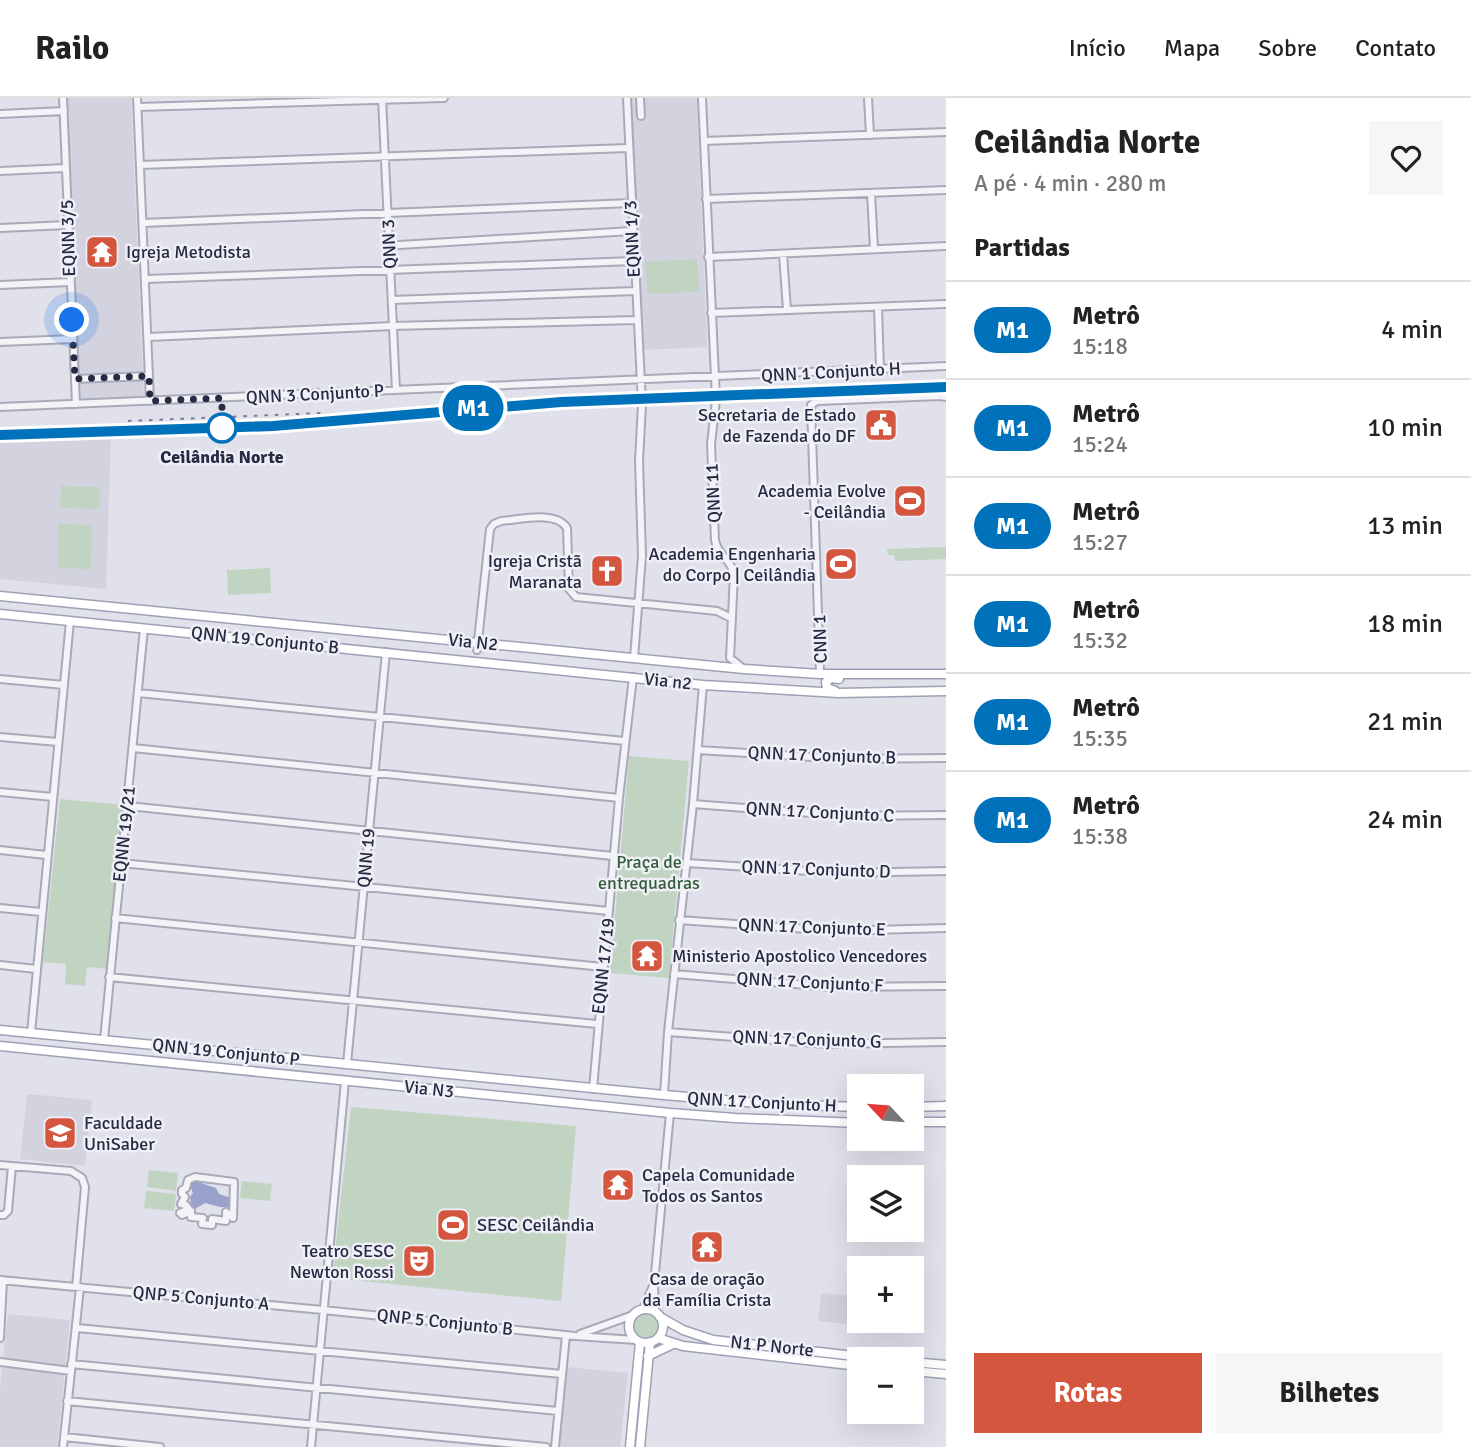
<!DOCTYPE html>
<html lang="pt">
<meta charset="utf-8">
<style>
:root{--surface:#fff;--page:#f6f6f6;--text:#222;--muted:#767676;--line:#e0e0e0;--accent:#d4563f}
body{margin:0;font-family:Signika,sans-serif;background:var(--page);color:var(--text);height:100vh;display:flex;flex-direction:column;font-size:26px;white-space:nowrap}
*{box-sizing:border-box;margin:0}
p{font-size:23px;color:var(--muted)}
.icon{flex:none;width:38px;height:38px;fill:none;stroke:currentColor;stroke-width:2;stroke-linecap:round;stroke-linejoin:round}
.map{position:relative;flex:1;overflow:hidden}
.sheet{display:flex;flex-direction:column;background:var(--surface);width:525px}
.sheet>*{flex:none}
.badge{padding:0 14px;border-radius:23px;font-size:24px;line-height:46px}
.needle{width:46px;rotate:296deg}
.tools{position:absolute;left:847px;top:976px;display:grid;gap:14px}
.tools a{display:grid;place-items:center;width:77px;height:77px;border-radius:0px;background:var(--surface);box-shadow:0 7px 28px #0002;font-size:35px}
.you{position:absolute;width:35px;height:35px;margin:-18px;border:5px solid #fff;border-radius:50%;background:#1a73e8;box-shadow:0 0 0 10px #1a73e833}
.map>.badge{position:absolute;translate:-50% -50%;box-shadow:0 0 0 4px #fff}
h2{padding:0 28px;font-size:26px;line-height:63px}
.round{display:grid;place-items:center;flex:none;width:74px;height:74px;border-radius:0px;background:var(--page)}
.overview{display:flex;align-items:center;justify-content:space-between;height:119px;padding:0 28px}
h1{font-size:33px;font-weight:800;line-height:52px}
.primary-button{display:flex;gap:14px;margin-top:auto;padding:14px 28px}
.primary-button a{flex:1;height:80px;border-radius:0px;background:var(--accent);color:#fff;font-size:28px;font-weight:800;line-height:80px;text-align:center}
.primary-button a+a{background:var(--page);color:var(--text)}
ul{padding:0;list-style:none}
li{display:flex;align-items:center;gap:21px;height:98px;padding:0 28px;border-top:2px solid var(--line)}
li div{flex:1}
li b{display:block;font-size:26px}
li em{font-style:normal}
li .badge{min-width:77px;font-weight:700;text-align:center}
header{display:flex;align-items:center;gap:42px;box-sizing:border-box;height:98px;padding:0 35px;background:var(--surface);border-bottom:2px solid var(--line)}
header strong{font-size:33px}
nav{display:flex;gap:38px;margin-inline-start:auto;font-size:24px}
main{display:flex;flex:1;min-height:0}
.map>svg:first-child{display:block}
.built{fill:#d2d3df}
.green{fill:#c0d4c1}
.water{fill:#99a2cb}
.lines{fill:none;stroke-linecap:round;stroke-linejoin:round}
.minor-casing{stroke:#a9aab8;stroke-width:10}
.major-casing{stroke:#9ea1b6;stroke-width:11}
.minor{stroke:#f3f3f8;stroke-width:6}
.major{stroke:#fff;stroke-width:8}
.rail{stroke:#787a94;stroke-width:2;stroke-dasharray:3.5 7;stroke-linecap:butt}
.line-casing{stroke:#fff;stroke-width:16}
.line{stroke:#0072bc;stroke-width:10}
.walk{stroke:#282942;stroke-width:7;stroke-dasharray:0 12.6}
.stop-dot{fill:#fff;stroke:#0072bc;stroke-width:3.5}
.labels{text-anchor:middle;stroke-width:5;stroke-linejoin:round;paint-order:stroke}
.street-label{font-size:18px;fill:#282942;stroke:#eff0f7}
.poi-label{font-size:18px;fill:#282942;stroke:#eff0f7;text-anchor:start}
.stop-label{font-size:18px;font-weight:bold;fill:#282942;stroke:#eff0f7}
.park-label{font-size:18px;fill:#345e39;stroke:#eff0f7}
</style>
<header>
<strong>Railo</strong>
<nav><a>Início</a><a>Mapa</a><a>Sobre</a><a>Contato</a></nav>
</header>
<main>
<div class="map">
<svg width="946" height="1349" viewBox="0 0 946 1349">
<rect width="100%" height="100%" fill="#e0e1ea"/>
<path class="built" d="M67,0H131L144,299L80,301Z
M631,0H697L707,249L643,252Z
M111,339L106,491L0,481V344Z
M27,996L92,1002L85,1068L20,1061Z
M821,1195L859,1199V1223H874L873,1229L818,1223Z
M8,1216L70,1222L57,1349H0V1290Z
M566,1269L628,1275L620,1349H558Z"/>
<path class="green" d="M697,161L699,194L648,196L645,164Z
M61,388L100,389L99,411L60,410Z
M58,426L92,427L91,471L57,470Z
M946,449V461L895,463L894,457H888L887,451Z
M270,470L271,495L228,497L227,472Z
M629,658L689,663L669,880L610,875Z
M60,701L124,707L108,871L87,869L85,888L65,886L66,866L43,864Z
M351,1009L576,1028L561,1203L332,1180Z
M47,1027L73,1029L72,1049L45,1046Z
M149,1072L178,1075L176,1093L147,1089Z
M242,1083L272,1086L270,1103L240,1100Z
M146,1093L176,1096L174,1113L144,1110Z
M632 1227a13 13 0 1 1 26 0a13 13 0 1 1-26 0Z"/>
<path class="water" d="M195,1083L216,1090L219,1096L228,1099L232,1105L229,1109H220L205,1105L195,1111L191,1108L190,1099L193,1095L189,1086Z"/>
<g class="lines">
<defs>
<path id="minor" d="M63,0L76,306
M137,0L150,303
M382,0L396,292
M627,0L642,306L639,363L642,458L634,560
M640,0L641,18
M702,0L715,279L716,302L711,346L715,442C717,457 731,461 734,476L730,560L744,571
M868,0L870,37
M138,9L444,0
M0,16L64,13
M704,43L946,34
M140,67L628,50
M0,73L66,70
M871,95L874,151
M706,101L946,92
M143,125L631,105
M0,130L68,127
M399,147L632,133
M783,156L787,212
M708,159L946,148
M146,181L634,163
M0,187L70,184
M392,202L635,193
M878,209L880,271
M711,215L946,206
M148,239L393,228L636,222
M0,244L72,241
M75,281L149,278
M0,309L946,268
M477,552L490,431L494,426L501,423C519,422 556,412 567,430L569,491L576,499L717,513L731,520
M820,576L811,307L817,303L940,298L946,299
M0,581L64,587
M138,595L625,643
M0,639L58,644
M133,650L619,700
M698,652L845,661L946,660
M0,694L53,699
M693,706L851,718L946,717
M128,708L613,758
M0,752L46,757
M121,765L609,813
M687,765L841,775L946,773
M0,810L41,814
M115,820L603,869
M679,822L836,833L946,830
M0,867L36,871
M674,876L832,889L946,888
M109,879L597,926
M668,934L828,946L946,944
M31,935L70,523
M104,942L144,530
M347,966L386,554
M593,991L619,700L633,579
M664,997L668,934L693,706L703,587
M0,1067L71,1073L82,1080L85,1089L76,1189
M195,1079L234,1084L233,1120L226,1114V1123L212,1121V1127L202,1126L203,1120L191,1119V1113L182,1117L180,1115L189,1111L186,1107L181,1106L185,1099L182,1096V1092L186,1090L188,1082Z
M0,1117H4L8,1113L12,1068
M0,1182L323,1212L575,1238L636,1242
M643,1211L653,1188
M655,1214L654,1186L670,1015
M77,1230L562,1276
M580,1236L633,1217
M0,1240L3,1182
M0,1264L71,1273
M71,1266L558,1313
M67,1303L546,1349
M64,1339L160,1349
M63,1349L80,1189
M311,1349L345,983
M555,1349L566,1237"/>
<path id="major" d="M0,498L744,571L820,576H946
M0,516L703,587L839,595L946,593
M835,593L827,590L826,584L831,580L839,581
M0,932L664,997L769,1006L859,1009
M0,948L670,1015L735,1020L859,1025
M912,1009L946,1008
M912,1024H946
M629 1228a17 17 0 1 1 34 0a17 17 0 1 1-34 0Z
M660,1219L683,1232L713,1242L889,1262
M658,1240L683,1248L859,1268
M648,1258L673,1246
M912,1264L946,1267
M912,1273L946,1276
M630,1349L640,1244
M640,1349L650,1244"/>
</defs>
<use href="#minor" class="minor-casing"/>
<use href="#major" class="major-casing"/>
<use href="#minor" class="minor"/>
<use href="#major" class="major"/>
<path class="rail" d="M128,323L321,315
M0,337L273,328L561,304"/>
</g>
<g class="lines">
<defs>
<path id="line" d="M0,337L273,328L561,304L946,289"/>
</defs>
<use href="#line" class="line-casing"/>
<use href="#line" class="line"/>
<path class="walk" d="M72,222L75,281L149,278L150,303L222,300V330"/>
</g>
<defs>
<symbol id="temple-square" viewBox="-11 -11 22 22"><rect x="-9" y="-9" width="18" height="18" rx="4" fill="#d4563f" stroke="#eff0f7"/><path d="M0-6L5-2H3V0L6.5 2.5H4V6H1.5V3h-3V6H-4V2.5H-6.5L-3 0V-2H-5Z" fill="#fff"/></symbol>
<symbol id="civic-square" viewBox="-11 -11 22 22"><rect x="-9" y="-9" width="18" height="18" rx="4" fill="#d4563f" stroke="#eff0f7"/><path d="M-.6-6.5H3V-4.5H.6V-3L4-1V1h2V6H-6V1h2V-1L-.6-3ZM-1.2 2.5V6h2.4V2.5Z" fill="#fff"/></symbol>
<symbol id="stadium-square" viewBox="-11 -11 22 22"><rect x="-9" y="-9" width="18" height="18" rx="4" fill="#d4563f" stroke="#eff0f7"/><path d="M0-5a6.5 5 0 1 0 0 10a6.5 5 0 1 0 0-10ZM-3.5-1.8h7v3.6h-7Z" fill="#fff"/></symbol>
<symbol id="church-square" viewBox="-11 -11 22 22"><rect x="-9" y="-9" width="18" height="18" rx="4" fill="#d4563f" stroke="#eff0f7"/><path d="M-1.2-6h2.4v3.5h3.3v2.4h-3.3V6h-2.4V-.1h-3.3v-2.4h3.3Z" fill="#fff"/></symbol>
<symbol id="university-square" viewBox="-11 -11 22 22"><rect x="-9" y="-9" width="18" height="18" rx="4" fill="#d4563f" stroke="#eff0f7"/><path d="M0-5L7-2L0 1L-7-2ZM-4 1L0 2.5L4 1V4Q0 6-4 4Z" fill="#fff"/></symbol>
<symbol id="theatre-square" viewBox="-11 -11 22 22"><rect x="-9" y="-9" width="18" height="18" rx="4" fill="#d4563f" stroke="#eff0f7"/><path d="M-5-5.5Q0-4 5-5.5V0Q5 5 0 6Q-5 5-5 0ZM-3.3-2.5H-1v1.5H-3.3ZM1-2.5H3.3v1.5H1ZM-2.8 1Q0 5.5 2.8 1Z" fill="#fff"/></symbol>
</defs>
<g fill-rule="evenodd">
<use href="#temple-square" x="83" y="135" width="38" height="38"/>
<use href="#civic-square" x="862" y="308" width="38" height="38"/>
<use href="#stadium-square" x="891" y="384" width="38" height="38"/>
<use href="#stadium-square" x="822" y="447" width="38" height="38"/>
<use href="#church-square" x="588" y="454" width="38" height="38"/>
<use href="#temple-square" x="628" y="839" width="38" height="38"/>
<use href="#university-square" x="41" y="1016" width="38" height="38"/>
<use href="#temple-square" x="599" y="1068" width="38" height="38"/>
<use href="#stadium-square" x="434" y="1108" width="38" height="38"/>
<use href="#temple-square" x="688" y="1130" width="38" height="38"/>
<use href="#theatre-square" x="400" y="1144" width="38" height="38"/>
</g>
<circle class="stop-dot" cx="222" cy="330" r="14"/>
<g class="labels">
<g class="street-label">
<text transform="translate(68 140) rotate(-92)" y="6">EQNN 3/5</text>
<text transform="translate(632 141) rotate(-93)" y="6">EQNN 1/3</text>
<text transform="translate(389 146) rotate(-93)" y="6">QNN 3</text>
<text transform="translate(831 274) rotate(-3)" y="6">QNN 1 Conjunto H</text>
<text transform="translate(315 296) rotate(-3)" y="6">QNN 3 Conjunto P</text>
<text transform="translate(713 395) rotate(-93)" y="6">QNN 11</text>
<text transform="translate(820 541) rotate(-92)" y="6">CNN 1</text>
<text transform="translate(265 542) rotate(6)" y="6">QNN 19 Conjunto B</text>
<text transform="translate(473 544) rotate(6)" y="6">Via N2</text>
<text transform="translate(668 583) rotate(6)" y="6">Via n2</text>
<text transform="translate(822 657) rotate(2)" y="6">QNN 17 Conjunto B</text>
<text transform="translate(820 714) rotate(3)" y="6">QNN 17 Conjunto C</text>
<text transform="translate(124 736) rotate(-84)" y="6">EQNN 19/21</text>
<text transform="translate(366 760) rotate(-85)" y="6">QNN 19</text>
<text transform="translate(816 771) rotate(2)" y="6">QNN 17 Conjunto D</text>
<text transform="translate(812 829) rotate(2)" y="6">QNN 17 Conjunto E</text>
<text transform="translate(603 868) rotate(-84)" y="6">EQNN 17/19</text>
<text transform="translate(810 884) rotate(3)" y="6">QNN 17 Conjunto F</text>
<text transform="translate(807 941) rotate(2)" y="6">QNN 17 Conjunto G</text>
<text transform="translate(226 954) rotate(6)" y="6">QNN 19 Conjunto P</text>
<text transform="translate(429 991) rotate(6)" y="6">Via N3</text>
<text transform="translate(762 1004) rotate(3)" y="6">QNN 17 Conjunto H</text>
<text transform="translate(201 1200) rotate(5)" y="6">QNP 5 Conjunto A</text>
<text transform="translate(445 1224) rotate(6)" y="6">QNP 5 Conjunto B</text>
<text transform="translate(772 1248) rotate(6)" y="6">N1 P Norte</text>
</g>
<g class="poi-label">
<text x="126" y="160">Igreja Metodista</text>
<text x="856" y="323" text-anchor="end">Secretaria de Estado<tspan x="856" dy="21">de Fazenda do DF</tspan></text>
<text x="886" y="399" text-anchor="end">Academia Evolve<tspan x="886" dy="21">- Ceilândia</tspan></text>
<text x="816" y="462" text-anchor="end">Academia Engenharia<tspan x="816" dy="21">do Corpo | Ceilândia</tspan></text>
<text x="582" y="469" text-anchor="end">Igreja Cristã<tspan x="582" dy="21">Maranata</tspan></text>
<text x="672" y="864">Ministerio Apostolico Vencedores</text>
<text x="84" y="1031">Faculdade<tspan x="84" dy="21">UniSaber</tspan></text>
<text x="642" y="1083">Capela Comunidade<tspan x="642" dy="21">Todos os Santos</tspan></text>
<text x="477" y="1133">SESC Ceilândia</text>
<text x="394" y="1159" text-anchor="end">Teatro SESC<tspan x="394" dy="21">Newton Rossi</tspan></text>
<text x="707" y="1187" text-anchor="middle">Casa de oração<tspan x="707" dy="21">da Família Crista</tspan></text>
</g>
<g class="stop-label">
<text x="222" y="365">Ceilândia Norte</text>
</g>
<g class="park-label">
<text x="649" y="770">Praça de<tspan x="649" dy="21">entrequadras</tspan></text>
</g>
</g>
</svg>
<div class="tools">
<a><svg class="needle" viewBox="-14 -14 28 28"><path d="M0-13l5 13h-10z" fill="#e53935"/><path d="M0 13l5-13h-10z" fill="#767676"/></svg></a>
<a><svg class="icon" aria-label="layers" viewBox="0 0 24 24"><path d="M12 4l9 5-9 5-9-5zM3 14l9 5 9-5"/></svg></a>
<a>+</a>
<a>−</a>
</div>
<div class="you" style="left:72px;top:222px"></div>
<b class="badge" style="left:473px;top:310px;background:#0072bc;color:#fff">M1</b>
</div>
<section class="sheet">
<div class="overview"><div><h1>Ceilândia Norte</h1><p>A pé · 4 min · 280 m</p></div><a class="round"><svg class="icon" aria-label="heart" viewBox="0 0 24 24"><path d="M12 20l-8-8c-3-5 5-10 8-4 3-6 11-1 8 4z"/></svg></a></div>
<h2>Partidas</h2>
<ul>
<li><span class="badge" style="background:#0072bc;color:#fff">M1</span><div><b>Metrô</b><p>15:18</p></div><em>4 min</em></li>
<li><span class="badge" style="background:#0072bc;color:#fff">M1</span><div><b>Metrô</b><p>15:24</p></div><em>10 min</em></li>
<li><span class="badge" style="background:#0072bc;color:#fff">M1</span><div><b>Metrô</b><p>15:27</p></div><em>13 min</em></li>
<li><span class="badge" style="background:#0072bc;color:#fff">M1</span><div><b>Metrô</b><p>15:32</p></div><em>18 min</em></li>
<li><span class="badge" style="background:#0072bc;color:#fff">M1</span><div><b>Metrô</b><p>15:35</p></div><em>21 min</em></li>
<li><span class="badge" style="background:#0072bc;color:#fff">M1</span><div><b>Metrô</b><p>15:38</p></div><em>24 min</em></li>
</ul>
<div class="primary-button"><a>Rotas</a><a>Bilhetes</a></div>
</section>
</main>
